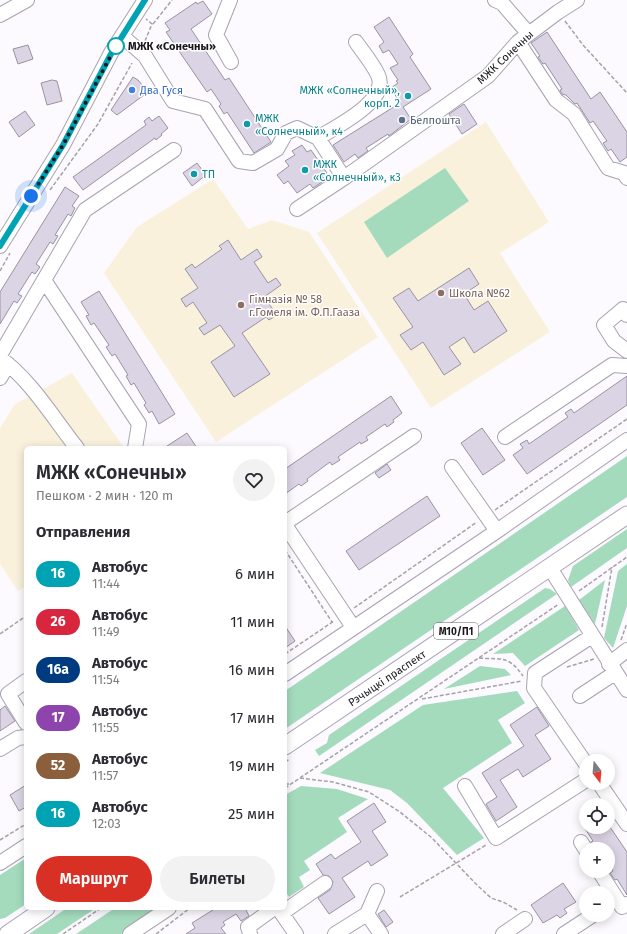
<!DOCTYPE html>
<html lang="ru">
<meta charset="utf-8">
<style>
:root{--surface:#fff;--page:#f2f2f3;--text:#2b2b33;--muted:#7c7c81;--accent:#d93025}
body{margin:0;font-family:"Fira Sans",sans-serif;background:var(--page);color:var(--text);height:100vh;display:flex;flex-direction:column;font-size:15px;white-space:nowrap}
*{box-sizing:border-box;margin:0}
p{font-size:13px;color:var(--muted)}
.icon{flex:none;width:22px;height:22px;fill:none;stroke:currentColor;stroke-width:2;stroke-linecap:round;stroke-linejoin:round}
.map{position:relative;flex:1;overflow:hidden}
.side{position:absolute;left:24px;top:446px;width:263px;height:464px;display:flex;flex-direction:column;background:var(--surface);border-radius:6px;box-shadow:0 2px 10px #0003}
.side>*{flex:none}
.badge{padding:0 8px;border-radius:13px;font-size:14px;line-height:26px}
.needle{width:26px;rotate:164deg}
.buttons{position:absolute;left:579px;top:754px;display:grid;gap:8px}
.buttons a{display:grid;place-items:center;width:36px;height:36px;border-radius:50%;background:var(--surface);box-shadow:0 2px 10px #0003;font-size:20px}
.you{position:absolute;width:20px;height:20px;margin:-10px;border:3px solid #fff;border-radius:50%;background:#1a73e8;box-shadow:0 0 0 6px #1a73e833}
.map>.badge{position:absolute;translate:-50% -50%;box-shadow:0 0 0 2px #fff}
h2{padding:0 12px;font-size:15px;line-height:36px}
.round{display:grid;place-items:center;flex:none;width:42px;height:42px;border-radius:21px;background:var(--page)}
.overview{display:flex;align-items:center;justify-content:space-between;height:68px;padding:0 12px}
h1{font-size:19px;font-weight:600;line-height:30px}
.cta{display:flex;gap:8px;margin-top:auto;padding:8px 12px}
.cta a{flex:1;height:46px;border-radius:24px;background:var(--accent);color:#fff;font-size:16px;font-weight:600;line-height:46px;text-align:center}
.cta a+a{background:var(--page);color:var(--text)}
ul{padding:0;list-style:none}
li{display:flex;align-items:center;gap:12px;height:48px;padding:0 12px}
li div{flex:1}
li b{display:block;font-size:15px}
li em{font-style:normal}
li .badge{min-width:44px;font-weight:700;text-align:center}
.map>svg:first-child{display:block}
.education{fill:#f9f1db}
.green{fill:#a4dbbd}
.building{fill:#dbd4e4;stroke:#9992a2}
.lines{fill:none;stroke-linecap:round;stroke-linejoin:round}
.minor-casing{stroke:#a9a2b2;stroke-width:16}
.major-casing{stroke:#a9a2b2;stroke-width:19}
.path{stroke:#a4a2a7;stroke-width:1.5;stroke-dasharray:4 2;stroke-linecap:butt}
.minor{stroke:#fff;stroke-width:14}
.major{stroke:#fff;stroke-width:17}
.line-casing{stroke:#fff;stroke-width:9}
.line{stroke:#00a3b4;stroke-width:6}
.walk{stroke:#19161c;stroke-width:4;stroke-dasharray:0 7.2}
.stop-dot{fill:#fff;stroke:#00a3b4;stroke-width:2}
.shop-dot{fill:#3f7fe0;stroke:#fff;stroke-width:1.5}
.culture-dot{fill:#0f9aa8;stroke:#fff;stroke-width:1.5}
.service-dot{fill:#5c6f8a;stroke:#fff;stroke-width:1.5}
.education-dot{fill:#8d6e63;stroke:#fff;stroke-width:1.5}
.labels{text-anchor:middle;stroke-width:3;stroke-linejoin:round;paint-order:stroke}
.shield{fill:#fff;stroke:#5e5c60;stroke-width:1}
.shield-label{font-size:10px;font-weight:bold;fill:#19161c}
.stop-label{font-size:11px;font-weight:bold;fill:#19161c;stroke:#fff;text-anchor:start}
.street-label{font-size:11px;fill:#19161c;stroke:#fff}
.shop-label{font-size:11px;fill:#366cbe;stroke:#fff;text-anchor:start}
.culture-label{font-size:11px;fill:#0d838f;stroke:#fff;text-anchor:start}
.service-label{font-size:11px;fill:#4e5e75;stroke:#fff;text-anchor:start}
.education-label{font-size:11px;fill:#785e54;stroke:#fff;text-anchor:start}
</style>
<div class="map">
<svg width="627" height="934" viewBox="0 0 627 934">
<rect width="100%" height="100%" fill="#fcfafe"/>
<path class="education" d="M486,122L549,222L500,253L550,332L431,408L317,233Z
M213,179L248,229L272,220L309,232L378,337L216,442L104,273L137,227Z
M72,373L124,448H26V586L18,591L0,564V428L15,404Z"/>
<path class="green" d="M445,168L469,201L387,258L364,222Z
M627,456V497L285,729V691Z
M627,529V548L571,587L568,580L573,566Z
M627,564V606L613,648L604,638L618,571Z
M605,580L595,624L579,600Z
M545,588L550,589L557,594L319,756L315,750L327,743L329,735Z
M565,606L579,630L525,666L513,653L493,654Z
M480,666L505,669L511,675L444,689Z
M517,691L525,703L498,720L512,743L443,788L484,838L457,855L407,803L390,790L320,773L423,705Z
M301,786L337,789L368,799L338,818L347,832L304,861L310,870L299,877L304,887L289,897L285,891V795Z
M26,858V904L5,918L0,919V875Z
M67,908H96L57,934H29Z
M115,908H160L121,934H76Z"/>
<path class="building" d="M203,1L212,14L191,29L225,80L229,78L271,142L254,153L227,112L224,114L219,106L221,104L211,89L207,92L166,32L170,30L165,23L196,2L197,4Z
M389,17L413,54L410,57L431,89L403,107L411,119L389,136L388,134L366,148L368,151L358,158L355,154L344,162L333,145L400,103L391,88L398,83L396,81L398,80L390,68L398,64L389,50L383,53L379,46L384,42L374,27Z
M547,32L591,99L600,92L627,132V157L620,162L611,149L608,151L603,143L607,141L593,121L590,123L577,103L575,104L566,95L562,94L560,90L562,89L545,63L543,64L538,57L540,56L531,43Z
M28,45L33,59L18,64L13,49Z
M133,77L138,80L148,92L117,115L111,110Z
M52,80L57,81L62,101L47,105L41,83Z
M464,104L477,124L462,134L449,114Z
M25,111L35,125L19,137L9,122Z
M159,116L168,128L161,134L162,135L156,140L155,138L83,190L73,177L146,125L144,121L149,117L152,121Z
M302,145L307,152L311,150L327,173L322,176L325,180L313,188L310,184L297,193L288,181L284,184L277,175L289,166L285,161L295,155L292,151Z
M197,163L206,175L192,186L183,173Z
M65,187L79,196L72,206L75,208L71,216L68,214L55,235L58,236L53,244L50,242L36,264L40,267L35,274L32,272L18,294L22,296L17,303L14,301L0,324V292Z
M228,240L241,260L257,249L262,257L254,262L268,283L276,278L281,285L264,297L277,315L269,320L266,317L242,333L270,374L234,397L211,362L235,346L220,325L204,335L199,328L207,323L193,302L186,307L181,299L198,288L185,269L192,264L195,268L222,249L219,246Z
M469,268L479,284L464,294L474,310L488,301L507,331L474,353L464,337L449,347L461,364L444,375L423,342L411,350L400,335L413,327L393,298L409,288L418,301Z
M99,291L175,414L159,424L152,411L149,413L144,405L146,403L134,383L131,385L126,376L128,375L115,354L112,356L106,347L109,345L94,323L91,325L86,316L89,315L81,302Z
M627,376V405L527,474L513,455L523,448L520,444L527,440L529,444L568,417L565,413L571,409L574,413Z
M391,396L402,413L393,420L394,422L387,427L385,424L366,437L368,440L361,444L360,442L338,457L340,460L332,465L330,462L307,479L308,481L301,486L299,484L285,494V469Z
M482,428L505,460L483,475L461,443Z
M187,433L197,448H164Z
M387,464L391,470L379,478L375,473Z
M427,496L440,516L359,570L346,551Z
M285,626L295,641L285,648Z
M5,706L15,721L0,731V710Z
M537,707L549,726L535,735L551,759L523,777L518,769L500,780L517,807L496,821L486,804L497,797L482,773L524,746L510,725Z
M26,785V807L19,811L10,795Z
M374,803L386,822L372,831L388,855L371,866L368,861L342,878L355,897L329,914L318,898L330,890L333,882L329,876L323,875L316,864L331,854L335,859L361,842L347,821Z
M584,827H610L627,852V895L617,879L615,880L610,873L613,871L608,863V849H594L591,842L593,841Z
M563,883L576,902L564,909L567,913L560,918L557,915L543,923L531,905Z
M216,908H245L249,916L241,921L236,914L223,922L225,925L221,928L226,934H186L195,928L192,923Z
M384,910L393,922L386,927L378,914Z"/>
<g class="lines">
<defs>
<path id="minor" d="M230,0L216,35L231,62
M495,0L502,3L528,33
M0,15L27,0
M122,36L145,56L173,101L205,109L239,161L253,163L277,149L286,133L297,128L318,138L344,178L488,76L518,42L558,12L577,0
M518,42L556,100L574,114L608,168L624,173L627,178
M318,138C335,127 390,101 378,75C373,64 363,52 356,42
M297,209L344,178
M0,246L63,145L111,53L145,0
M44,280L139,424L135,448
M627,315L623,309L604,325L614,341L627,351
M0,355L85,210L174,150
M0,358C30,379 54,419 77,448
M0,378L8,364
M505,437L612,365L627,366
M452,467L497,531
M285,523L414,436
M285,525L353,627
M550,568L627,690
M609,664L627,650
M285,674L497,531L627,440
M26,681L8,694L26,723
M580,696L615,673
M0,749L18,738L26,737
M586,764L534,688L535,673L592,636
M599,783L627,824
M465,786L496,838L586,780
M581,842L586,850
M0,863L26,846
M599,871L622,907L627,904
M278,908L296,934
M282,913L325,883
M367,914L381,934
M130,934L169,908
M250,934L248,927L274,908
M335,934L367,914L377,891
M503,934L525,919
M564,934L593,915"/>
<path id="major" d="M285,746L627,515
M8,934L46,908"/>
</defs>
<use href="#minor" class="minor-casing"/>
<use href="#major" class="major-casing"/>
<path class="path" d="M565,21L583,45L627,93
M153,24L172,0
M145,41L152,24L146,19
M50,190L98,124L132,63
M0,271L10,253
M495,510L627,419
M285,550L332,622
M579,591L627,557
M354,608L477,522
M602,627L612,567
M0,634L26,616
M621,640L627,623
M285,654L334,621
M479,658C503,660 508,655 523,676
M567,667L594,659
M422,699L522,681
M285,762L290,759
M300,778L333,782L369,792L400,812L432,838L475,883L491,898L503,902L517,910
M285,784H291
M285,788L559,604
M0,840L26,824
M400,897L486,845
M63,934L101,908
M156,934L190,908"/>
<use href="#minor" class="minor"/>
<use href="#major" class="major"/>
</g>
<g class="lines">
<defs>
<path id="line" d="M0,246L63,145L111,54L145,0"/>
</defs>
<use href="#line" class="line-casing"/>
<use href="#line" class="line"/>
<path class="walk" d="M31,196L63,145L116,46"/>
</g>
<circle class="stop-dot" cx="116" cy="46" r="8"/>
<circle class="shop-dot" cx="132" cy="90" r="4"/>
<g class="culture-dot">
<circle cx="408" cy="96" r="4"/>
<circle cx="247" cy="124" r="4"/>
<circle cx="305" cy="170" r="4"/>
<circle cx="194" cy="174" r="4"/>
</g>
<circle class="service-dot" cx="402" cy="120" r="4"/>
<g class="education-dot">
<circle cx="441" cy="293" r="4"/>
<circle cx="241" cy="305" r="4"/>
</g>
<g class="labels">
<rect class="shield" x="434" y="623" width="44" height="16" rx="3"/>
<g class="shield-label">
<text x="456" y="635">М10/П1</text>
</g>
<g class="stop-label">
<text x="128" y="50">МЖК «Сонечны»</text>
</g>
<g class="street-label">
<text transform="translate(505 57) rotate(-43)" y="4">МЖК Сонечны</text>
<text transform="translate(387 678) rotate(-34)" y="4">Рэчыцкі праспект</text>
</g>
<g class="shop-label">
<text x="140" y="94">Два Гуся</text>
</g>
<g class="culture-label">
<text x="400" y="94" text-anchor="end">МЖК «Солнечный»,<tspan x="400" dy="13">корп. 2</tspan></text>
<text x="255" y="122">МЖК<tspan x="255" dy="13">«Солнечный», к4</tspan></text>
<text x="313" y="168">МЖК<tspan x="313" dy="13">«Солнечный», к3</tspan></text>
<text x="202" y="178">ТП</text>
</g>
<g class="service-label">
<text x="410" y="124">Белпошта</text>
</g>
<g class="education-label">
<text x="449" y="297">Школа №62</text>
<text x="249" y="303">Гімназія № 58<tspan x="249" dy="13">г.Гомеля ім. Ф.П.Гааза</tspan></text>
</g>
</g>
</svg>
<div class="buttons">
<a><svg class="needle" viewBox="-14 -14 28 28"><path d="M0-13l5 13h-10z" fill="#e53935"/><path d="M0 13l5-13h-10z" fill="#7c7c81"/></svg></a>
<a><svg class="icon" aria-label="locate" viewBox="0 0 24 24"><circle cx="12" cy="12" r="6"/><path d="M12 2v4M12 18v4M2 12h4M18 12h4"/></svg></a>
<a>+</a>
<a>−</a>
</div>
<div class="you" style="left:31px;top:196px"></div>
<section class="side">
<div class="overview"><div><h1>МЖК «Сонечны»</h1><p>Пешком · 2 мин · 120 m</p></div><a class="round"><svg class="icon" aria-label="heart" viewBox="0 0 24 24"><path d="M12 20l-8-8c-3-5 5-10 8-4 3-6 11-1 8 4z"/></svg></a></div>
<h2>Отправления</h2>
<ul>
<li><span class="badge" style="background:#00a3b4;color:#fff">16</span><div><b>Автобус</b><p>11:44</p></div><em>6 мин</em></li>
<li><span class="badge" style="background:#d7263d;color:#fff">26</span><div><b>Автобус</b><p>11:49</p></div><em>11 мин</em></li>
<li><span class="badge" style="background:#003b80;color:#fff">16а</span><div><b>Автобус</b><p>11:54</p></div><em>16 мин</em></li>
<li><span class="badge" style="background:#8e44ad;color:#fff">17</span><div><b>Автобус</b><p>11:55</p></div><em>17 мин</em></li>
<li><span class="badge" style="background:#8b5e3c;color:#fff">52</span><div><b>Автобус</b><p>11:57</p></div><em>19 мин</em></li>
<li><span class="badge" style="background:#00a3b4;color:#fff">16</span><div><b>Автобус</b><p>12:03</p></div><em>25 мин</em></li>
</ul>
<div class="cta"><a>Маршрут</a><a>Билеты</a></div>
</section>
</div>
